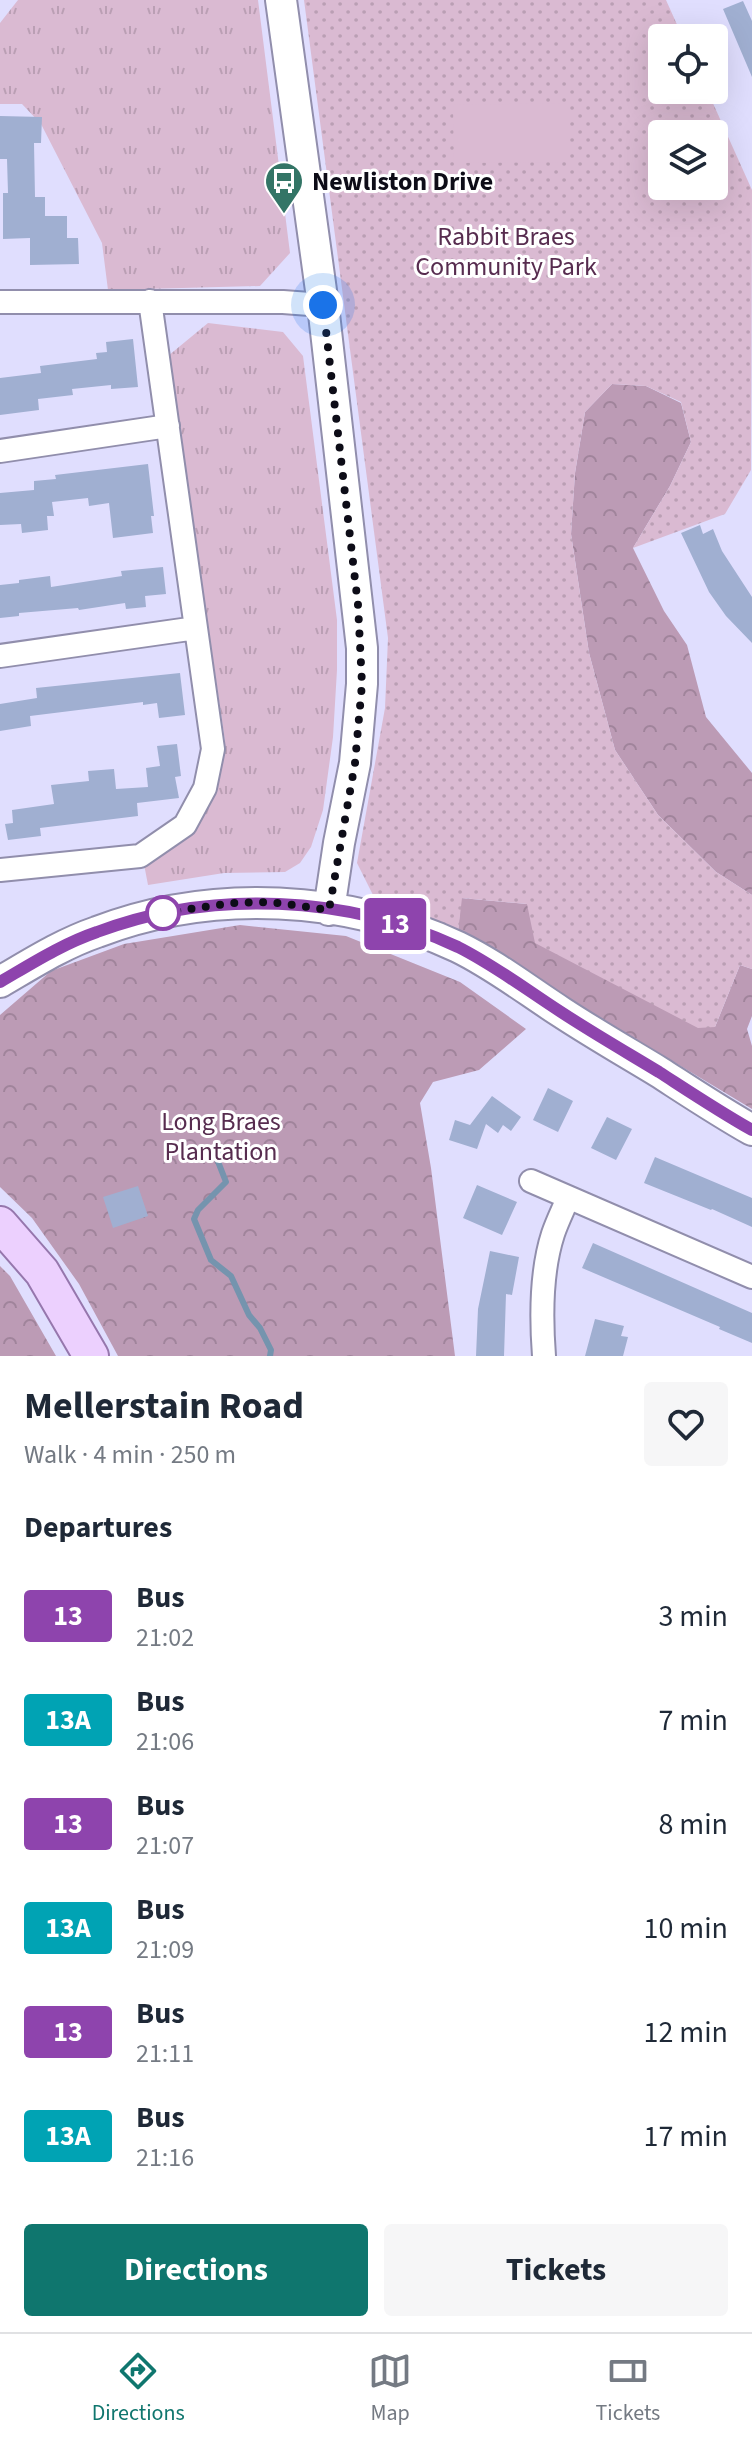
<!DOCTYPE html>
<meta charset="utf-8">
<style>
:root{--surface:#fff;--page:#f6f6f7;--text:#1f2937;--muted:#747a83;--line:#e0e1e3;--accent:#0f766e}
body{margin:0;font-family:"Source Sans 3",sans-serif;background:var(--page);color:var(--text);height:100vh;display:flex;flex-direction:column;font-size:30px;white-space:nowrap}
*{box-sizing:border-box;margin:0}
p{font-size:26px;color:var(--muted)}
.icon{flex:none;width:44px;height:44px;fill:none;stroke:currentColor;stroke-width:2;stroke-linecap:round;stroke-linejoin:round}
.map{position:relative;height:1356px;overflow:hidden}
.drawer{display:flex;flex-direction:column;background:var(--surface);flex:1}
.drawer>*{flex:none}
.badge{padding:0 16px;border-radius:6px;font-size:28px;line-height:52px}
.fabs{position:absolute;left:648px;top:24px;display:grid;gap:16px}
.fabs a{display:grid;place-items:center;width:80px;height:80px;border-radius:8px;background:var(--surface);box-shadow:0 8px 32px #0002;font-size:40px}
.you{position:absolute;width:40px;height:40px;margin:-20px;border:6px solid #fff;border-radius:50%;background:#1a73e8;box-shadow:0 0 0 12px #1a73e833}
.map>.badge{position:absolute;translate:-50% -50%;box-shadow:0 0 0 4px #fff}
h2{padding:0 24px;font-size:30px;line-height:72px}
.round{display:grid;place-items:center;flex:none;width:84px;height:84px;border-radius:8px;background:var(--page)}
.overview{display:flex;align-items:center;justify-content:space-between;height:136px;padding:0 24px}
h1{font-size:38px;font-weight:700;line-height:60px}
.action{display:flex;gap:16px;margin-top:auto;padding:16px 24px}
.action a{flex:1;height:92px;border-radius:8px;background:var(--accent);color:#fff;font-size:32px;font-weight:700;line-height:92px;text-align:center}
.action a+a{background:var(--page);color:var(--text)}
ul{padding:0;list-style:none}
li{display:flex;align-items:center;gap:24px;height:104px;padding:0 24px}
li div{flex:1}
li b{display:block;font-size:30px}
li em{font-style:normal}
li .badge{min-width:88px;font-weight:700;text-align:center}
.menu{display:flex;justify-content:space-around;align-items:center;height:112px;border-top:2px solid var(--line);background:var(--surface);font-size:22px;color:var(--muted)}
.menu a{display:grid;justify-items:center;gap:4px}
.menu .selected{color:var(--accent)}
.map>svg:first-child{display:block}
.grass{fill:url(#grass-tufts)}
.forest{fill:url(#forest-crowns)}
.park{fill:url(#park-dots);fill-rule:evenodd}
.pitch{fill:#dabad2}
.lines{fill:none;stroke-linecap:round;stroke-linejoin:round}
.stream{stroke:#7594ae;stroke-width:6}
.building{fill:#a0afd1}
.street-casing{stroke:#918eac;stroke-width:26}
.secondary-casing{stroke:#918eac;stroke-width:34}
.primary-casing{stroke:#9677ad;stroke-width:38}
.street{stroke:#fff;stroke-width:22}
.secondary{stroke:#fff;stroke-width:30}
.primary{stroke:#ecd0fe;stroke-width:34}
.line-casing{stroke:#fff;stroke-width:18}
.line{stroke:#8e44ad;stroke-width:12}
.walk{stroke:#0d0c17;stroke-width:8;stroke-dasharray:0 14.4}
.stop-dot{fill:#fff;stroke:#8e44ad;stroke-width:4}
.labels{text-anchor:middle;stroke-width:6;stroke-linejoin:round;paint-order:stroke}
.poi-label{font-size:26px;font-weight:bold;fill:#0d0c17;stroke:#fff;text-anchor:start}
.park-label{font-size:26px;fill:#572c4f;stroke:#fff}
</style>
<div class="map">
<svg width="752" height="1356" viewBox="0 0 752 1356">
<defs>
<pattern id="grass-tufts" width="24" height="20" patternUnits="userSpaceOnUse" patternTransform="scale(2)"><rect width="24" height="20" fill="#dabad2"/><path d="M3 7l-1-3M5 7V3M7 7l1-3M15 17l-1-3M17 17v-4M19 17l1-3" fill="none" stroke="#ba9fb4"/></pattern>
<pattern id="forest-crowns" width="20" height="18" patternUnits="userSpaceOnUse" patternTransform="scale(2)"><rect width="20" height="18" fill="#bc9bb5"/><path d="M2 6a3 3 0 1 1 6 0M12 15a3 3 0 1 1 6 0" fill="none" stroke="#a0849b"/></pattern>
<pattern id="park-dots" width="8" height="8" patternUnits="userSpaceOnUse" patternTransform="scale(2)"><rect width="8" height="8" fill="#dabad2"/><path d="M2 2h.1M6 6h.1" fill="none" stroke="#ba9fb4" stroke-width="1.8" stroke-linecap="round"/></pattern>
</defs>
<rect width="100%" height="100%" fill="#e0defe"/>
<path class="grass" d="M18,0H258L290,253L260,286L108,290L102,243L41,124L22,104H0V23Z
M208,323L283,332L303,356L337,620V670L333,737L323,810L311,847L300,863L285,872L224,873L148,885L143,859C155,852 171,847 182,838C211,814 221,777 225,741L168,356Z"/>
<path class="forest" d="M612,384L646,386L681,403L691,442L670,486L633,548L664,611L687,645L706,717L752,773V895L716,872L658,815L615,750L589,653L571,534L575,473L585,412Z
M461,898L527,904L715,1027L740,965L752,969V1016L747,1029L752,1046V1109L458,932Z
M240,925L346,936L460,982L526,1029L479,1070L433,1082L420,1103L431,1168L455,1356H118L79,1284L32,1218L0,1187V1015L51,971L124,944Z
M0,1266L10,1276L56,1356H0Z"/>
<path class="park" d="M304,0H666L683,38H662V90H707L752,190L751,470L725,514L633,548L670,486L691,442L681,402L646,386L612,384L585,412L575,473L571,534L589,653L615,750L658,815L716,872L752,895V969L740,965L715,1027L698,1028L535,943L527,904L462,898L458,932L413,910L373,895L357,863L385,708L388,638ZM662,134H714V186H662Z"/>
<path class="pitch" d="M567,103V162L454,163L453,105Z"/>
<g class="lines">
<path class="stream" d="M219,1149L217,1159L226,1182L198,1210L194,1219L211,1260L231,1276L249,1315L260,1328L271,1350L270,1356"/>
</g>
<path class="building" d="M743,1L752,21V77L723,9Z
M0,116L42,117L41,143H34L35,197H45V216H67V238H78L79,264L30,265V238L3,239V193H8L7,159H0Z
M133,339L138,387L111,389V385L72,389L73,395L38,399L39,410L0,415V378L41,373L40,366L97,359L96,353L107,352L106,342Z
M148,464L154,516H151L153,533L113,538L109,503L89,506L88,498L52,502L54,516H47L48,530L22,533L21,524L0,525V493L34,490V481L56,479L55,475Z
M700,525L703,534L713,529L722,551L752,597V643L726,616L709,592L681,533Z
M163,567L166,594L145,596L146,607L126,609L125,603L79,610L78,608L19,613V616L0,618V585L19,583V580L50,576L51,587L122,576L121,571Z
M180,673L185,715L159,718L157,703L143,705V702L30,716L31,726L0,731V704L37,698L36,688Z
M177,744L181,776L175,777L179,798L137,803L138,816L40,828L41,836L8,840L5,824L13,823L12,810L54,804L51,785L89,781L88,771L114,769L116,789L148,787L146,768L160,766L157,746Z
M548,1088L573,1101L558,1132L533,1120Z
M492,1096L521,1117L511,1131L503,1125L498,1133L486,1124L477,1149L449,1140L455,1120L470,1125Z
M607,1117L632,1129L616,1160L591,1148Z
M655,1157L752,1198V1227L712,1209L711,1210L644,1183Z
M477,1185L517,1202L502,1235L463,1218Z
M138,1186L148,1216L113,1228L103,1197Z
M593,1243L752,1313V1343L719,1329L720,1327L582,1268Z
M490,1251L519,1257L512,1295L506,1294L504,1356H476L478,1309Z
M595,1319L624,1326L621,1336L628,1337L623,1356H585Z"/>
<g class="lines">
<defs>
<path id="street" d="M0,302H283L323,305
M0,451L168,426
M0,656L196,628
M0,870L140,856L185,825L205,788L213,749L150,301
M531,1181L752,1277
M544,1356C541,1317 541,1271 553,1234C557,1222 563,1210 568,1198"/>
<path id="secondary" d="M281,0L323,305L362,648V684L355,763L339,843L329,910
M0,982C31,964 62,944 97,932C212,888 347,895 458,947C495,965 527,990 561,1012C593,1033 626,1052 659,1072C690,1092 720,1112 752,1130"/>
<path id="primary" d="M0,1224L42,1272L91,1356"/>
</defs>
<use href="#street" class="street-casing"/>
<use href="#secondary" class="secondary-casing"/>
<use href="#primary" class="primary-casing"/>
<use href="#street" class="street"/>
<use href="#secondary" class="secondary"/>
<use href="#primary" class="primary"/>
</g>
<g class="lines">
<defs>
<path id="line" d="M0,982C31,964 62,944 97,932C211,889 347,895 458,947C494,965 527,990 561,1012C593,1033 626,1052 659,1072C690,1092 720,1112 752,1130"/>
</defs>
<use href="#line" class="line-casing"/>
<use href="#line" class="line"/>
<path class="walk" d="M163,913L232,903L271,902L329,910L355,763L362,684L358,605L323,305"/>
</g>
<defs>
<symbol id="bus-pin" viewBox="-11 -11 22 30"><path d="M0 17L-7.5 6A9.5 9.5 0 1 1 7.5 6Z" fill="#337566" stroke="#fff"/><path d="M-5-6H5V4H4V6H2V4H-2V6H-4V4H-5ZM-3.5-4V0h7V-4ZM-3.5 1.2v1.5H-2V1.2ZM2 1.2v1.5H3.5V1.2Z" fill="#fff"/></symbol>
</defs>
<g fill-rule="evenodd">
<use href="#bus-pin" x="262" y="159" width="44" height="60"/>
</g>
<circle class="stop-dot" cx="163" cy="913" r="16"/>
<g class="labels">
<g class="poi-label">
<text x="312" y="190">Newliston Drive</text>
</g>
<g class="park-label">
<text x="506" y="245">Rabbit Braes<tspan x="506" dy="30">Community Park</tspan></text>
<text x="221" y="1130">Long Braes<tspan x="221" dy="30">Plantation</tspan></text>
</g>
</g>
</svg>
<div class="fabs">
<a><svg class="icon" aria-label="locate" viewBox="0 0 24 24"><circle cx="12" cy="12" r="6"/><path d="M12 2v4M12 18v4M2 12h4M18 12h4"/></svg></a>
<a><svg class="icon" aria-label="layers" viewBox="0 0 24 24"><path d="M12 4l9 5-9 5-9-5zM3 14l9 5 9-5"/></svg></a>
</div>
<div class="you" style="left:323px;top:305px"></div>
<b class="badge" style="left:395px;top:924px;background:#8e44ad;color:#fff">13</b>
</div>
<section class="drawer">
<div class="overview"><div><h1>Mellerstain Road</h1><p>Walk · 4 min · 250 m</p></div><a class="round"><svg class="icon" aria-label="heart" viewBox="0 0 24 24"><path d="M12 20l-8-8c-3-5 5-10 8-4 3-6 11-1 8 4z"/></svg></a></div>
<h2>Departures</h2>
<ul>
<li><span class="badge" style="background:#8e44ad;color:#fff">13</span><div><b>Bus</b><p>21:02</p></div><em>3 min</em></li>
<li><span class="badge" style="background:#00a3b4;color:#fff">13A</span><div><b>Bus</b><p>21:06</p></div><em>7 min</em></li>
<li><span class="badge" style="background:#8e44ad;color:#fff">13</span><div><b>Bus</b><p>21:07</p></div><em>8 min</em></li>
<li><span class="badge" style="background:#00a3b4;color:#fff">13A</span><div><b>Bus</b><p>21:09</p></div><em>10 min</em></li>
<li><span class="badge" style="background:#8e44ad;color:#fff">13</span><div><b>Bus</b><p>21:11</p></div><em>12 min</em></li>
<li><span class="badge" style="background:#00a3b4;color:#fff">13A</span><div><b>Bus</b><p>21:16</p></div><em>17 min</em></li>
</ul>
<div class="action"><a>Directions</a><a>Tickets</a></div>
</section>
<nav class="menu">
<a class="selected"><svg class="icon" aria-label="directions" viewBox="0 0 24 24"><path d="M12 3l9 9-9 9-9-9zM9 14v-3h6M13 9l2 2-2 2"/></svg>Directions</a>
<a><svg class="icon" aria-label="map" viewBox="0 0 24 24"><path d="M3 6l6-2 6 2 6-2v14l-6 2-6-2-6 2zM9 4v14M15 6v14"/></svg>Map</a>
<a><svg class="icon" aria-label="tickets" viewBox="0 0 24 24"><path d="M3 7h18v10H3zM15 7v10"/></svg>Tickets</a>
</nav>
